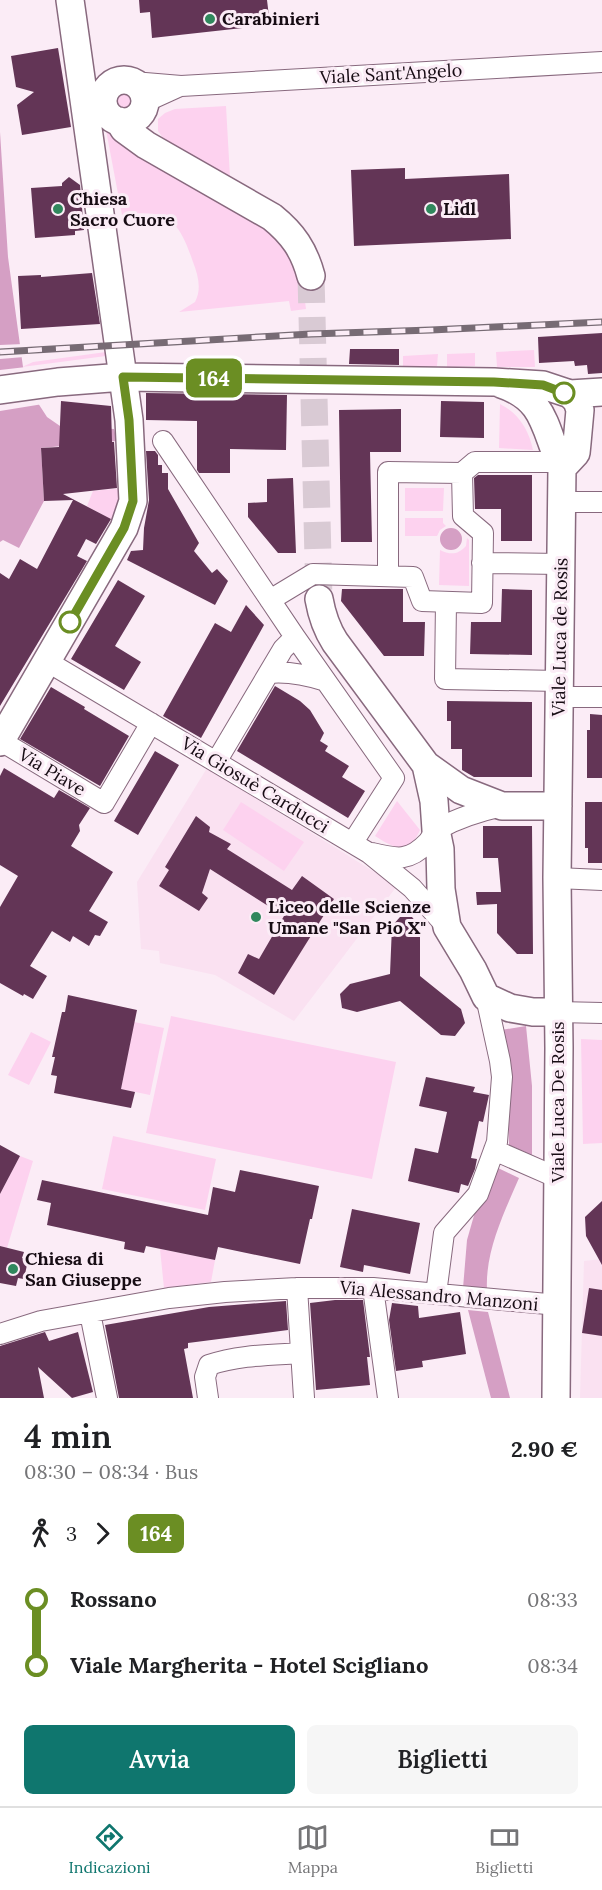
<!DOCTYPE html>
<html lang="it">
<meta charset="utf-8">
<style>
:root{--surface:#fff;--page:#f6f6f6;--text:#202124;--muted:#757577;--line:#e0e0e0;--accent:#0f766e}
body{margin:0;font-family:Lora,serif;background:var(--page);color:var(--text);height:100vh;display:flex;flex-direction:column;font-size:22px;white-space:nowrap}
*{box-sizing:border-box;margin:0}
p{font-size:20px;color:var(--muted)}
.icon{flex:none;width:33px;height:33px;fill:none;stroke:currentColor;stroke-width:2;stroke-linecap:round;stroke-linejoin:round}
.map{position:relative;height:1398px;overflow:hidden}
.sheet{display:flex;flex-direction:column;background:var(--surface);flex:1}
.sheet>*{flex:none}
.badge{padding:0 12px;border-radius:9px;font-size:21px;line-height:39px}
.map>.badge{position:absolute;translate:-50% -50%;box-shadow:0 0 0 3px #fff}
.legs{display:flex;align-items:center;gap:9px;height:66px;padding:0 24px;font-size:20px}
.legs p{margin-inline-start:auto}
.overview{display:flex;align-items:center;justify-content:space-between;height:102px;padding:0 24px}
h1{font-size:33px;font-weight:600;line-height:45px}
.action{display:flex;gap:12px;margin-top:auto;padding:12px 24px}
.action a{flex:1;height:69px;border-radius:9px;background:var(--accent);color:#fff;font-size:24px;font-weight:600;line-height:69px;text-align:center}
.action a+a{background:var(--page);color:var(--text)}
ul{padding:0 24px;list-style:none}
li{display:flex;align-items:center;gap:21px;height:66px;font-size:22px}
li i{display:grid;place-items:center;width:9px;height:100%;margin:0 8px;background:currentColor}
li i::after{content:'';width:15px;height:15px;margin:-8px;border:4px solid;border-radius:50%;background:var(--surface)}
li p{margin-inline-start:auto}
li:first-child i{background:linear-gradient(#0000 50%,currentColor 0)}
li:last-child i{background:linear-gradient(currentColor 50%,#0000 0)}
.menu{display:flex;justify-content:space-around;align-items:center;height:84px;border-top:2px solid var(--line);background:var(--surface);font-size:16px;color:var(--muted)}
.menu a{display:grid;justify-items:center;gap:3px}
.menu .selected{color:var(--accent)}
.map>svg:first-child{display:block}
.built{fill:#fae1f1}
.green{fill:#fdd2ef}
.water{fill:#d59fc4}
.pier{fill:#fbecf6}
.building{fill:#633556}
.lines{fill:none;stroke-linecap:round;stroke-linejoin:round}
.secondary-tunnel{stroke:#d9cad4;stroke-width:27;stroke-dasharray:27 14;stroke-linecap:butt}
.street-casing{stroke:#88697e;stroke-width:22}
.secondary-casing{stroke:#88697e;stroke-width:30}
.street{stroke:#fff;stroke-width:20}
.secondary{stroke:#fff;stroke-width:27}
.rail-casing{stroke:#776b74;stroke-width:7}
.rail{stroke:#fbecf6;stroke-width:4.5;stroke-dasharray:14;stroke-linecap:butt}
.line-1-casing{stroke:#fff;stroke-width:14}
.line-1{stroke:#6b8e23;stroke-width:9}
.poi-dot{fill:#30885d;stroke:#fbecf6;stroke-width:2}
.stop-1-dot{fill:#fff;stroke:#6b8e23;stroke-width:3}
.labels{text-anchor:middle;stroke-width:6;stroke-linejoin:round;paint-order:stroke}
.poi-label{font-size:18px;font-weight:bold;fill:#170c14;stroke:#fbecf6;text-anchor:start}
.street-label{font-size:18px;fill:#170c14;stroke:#fbecf6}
</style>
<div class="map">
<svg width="602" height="1398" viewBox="0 0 602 1398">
<rect width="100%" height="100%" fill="#fbecf6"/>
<path class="built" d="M207,768L397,886L294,1021L215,975L160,963L159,951L141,949L137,882Z
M602,1259V1398H580L584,1261Z"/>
<path class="green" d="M113 101a11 11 0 1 1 22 0a11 11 0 1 1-22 0Z
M226,106L230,177L163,138L158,131V119L165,113L175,109Z
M106,130L122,143L271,230L296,264L303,287L306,309L291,311L289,301L179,312L195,302C202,289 198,275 193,262C179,220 168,208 122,215Z
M534,350L535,367H497L496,352Z
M106,352V356L22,367L33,362Z
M475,353V366L447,367V354Z
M438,354L437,366L403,367V356Z
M500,404C518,413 529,430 533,450L499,448Z
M122,488L117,510L112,520L87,506L93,491Z
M405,488H444L443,511H405Z
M405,518H443V523L446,526L440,530L437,536H405Z
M467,538L469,540V586L439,585L440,550C450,555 458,555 466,546Z
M397,801L420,830C409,855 395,849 375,836Z
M241,802L304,842L284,871L223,830Z
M171,1016L396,1062L372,1179L146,1133Z
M134,1022L164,1028L150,1095L121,1089Z
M31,1032L51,1042L29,1085L8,1075Z
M581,1039L602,1040V1143L583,1144Z
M113,1136L216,1159L205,1210L102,1189Z
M20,1156L33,1161L7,1248L0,1246V1194Z
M160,1249L215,1260L211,1282L164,1288Z"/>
<path class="water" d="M0,132L8,257L23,367L36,400L47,417L60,426L114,429L117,441L41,448L44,501L19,548L3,540L0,542Z
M440 539a11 11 0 1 1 22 0a11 11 0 1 1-22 0Z
M526,1026L532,1086V1155L509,1145L507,1059L501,1030Z
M498,1168L519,1178C504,1213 485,1251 487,1290L463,1288L467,1240L475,1212Z
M468,1310L488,1312L510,1398H491Z"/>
<path class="pier" d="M23,344L24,357L0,359V345Z
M26,367L43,404L0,411V370Z"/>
<path class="building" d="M139,0H267L270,25L152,38L150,12L140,13Z
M58,48L71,127L22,135L17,105L34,92L16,87L11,56Z
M405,168V179L509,174L511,239L354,246L351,170Z
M69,177L80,185L84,230L75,231V235L35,238L31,188L62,186V183Z
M92,273L100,324L21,329L18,276L41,275V277Z
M602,333V373L588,374L587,365L575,366L574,361L539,363L538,337Z
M350,349H399V365L349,364Z
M146,393L287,395L286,450L230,449V473H199L197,470V421L146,420Z
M61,401L111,406L112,442H114L117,488L63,494L111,519L96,544L86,539L77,556L87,561L0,706V573L9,579L20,559L37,569L73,500L44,501L41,448L59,447Z
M441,401L484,402V438L440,437Z
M401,409V452H370L372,542H341L339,410Z
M146,451H155L158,455V465H162V473H168V489L199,543L194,551L212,573L217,569L228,581L215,605L127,560L131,551L143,550L144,528L149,500Z
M478,475H532V541H501V509H475L474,478Z
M293,478L296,553H278L248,517V503L267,502V479Z
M118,580L145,596L115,646L141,662L124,690L71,659Z
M342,589H403V622H425L424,656H384L341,601Z
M502,589L532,590V655L470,654L471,622H501Z
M246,605L264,625L201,738L163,716L215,623L231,632Z
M275,686L300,701L310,710L324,733L320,741L328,746L325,751L349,766L342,777L365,791L348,818L237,751Z
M51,687L85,707L84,709L129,736L100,786L20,739Z
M447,701L532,702V777H474L462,770V749H451V721H447Z
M590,714L602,715V778H587V730H590Z
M155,751L179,765L138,835L114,821Z
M4,768L54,798L59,790L90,808L79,825L80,831L71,846L113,872L89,911L108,922L100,936L95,935L89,946L73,936L70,942L52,931L30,966L47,976L33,999L24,994L23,996L0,983V907L18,876L0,865V776Z
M585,802H602V863H588V848H585Z
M196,816L210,827L209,832L231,844L227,849L292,890L302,876L334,899L274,995L238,973L248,954L259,959L284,916L210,869L202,893L208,898L199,911L159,886L169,870L165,867Z
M483,826H532L533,954H517L497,933V904L477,905L476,892H501L498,858H483Z
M400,917H412L420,927V976L461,1009L465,1023L455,1036L441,1035L400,1001L357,1012L342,1008L340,994L350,984L390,974L392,926Z
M68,995L137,1010L121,1089L135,1092L131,1108L54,1093L57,1076L51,1075L55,1057H52L62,1012H65Z
M426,1077L475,1087L473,1092L489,1095L483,1122L479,1121L471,1158L477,1159L475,1169L468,1186L461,1184L459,1193L408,1181L415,1148L438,1153L447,1112L419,1106Z
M0,1145L20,1156L0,1194Z
M240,1170L319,1186L312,1219H310L300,1264L218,1247L215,1260L146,1246L144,1253L124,1249L125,1242L47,1225L51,1203L37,1200L42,1180L208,1215L213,1187L235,1192Z
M602,1201V1265L586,1236L585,1217Z
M352,1209L420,1223L410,1274L364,1265L363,1272L340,1267Z
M0,1246L24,1252L22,1258L28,1260L24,1279L18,1278L16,1286L0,1283Z
M589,1288L602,1290V1336L582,1333Z
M335,1300H363L370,1357H367L370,1385L316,1390L310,1303Z
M286,1301L288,1330L188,1343V1348L184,1349L193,1398H119L105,1325L209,1307Z
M392,1303L418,1306L419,1318L460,1312L466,1354L422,1361L423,1367L396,1371L389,1320Z
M45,1332L49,1341L78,1332L93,1392L72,1398L38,1367L44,1398H0V1346Z"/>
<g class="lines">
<path class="secondary-tunnel" d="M311,276L319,599"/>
<defs>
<path id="street" d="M133,82L181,86L602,62
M145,102L178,87
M163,441L295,637L394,778L353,842
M561,502H602
M482,563L561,564
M388,576V472L462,473
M270,600L313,574L413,577L422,601L482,603L483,533L463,516L462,473L475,462H559
M446,602L445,679L559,681
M48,662L369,853L412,888L447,927
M269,673C289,671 307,675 326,681
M559,697H602
M1,741L104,803L151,723
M216,762L283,649L295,637
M372,853C397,859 409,862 428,842C432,837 434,831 440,828C460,817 480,811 502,806
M557,878L602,880
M558,1012L602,1013
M494,1150L558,1178
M297,1288L304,1398
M373,1288L388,1398
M436,1294L444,1233L478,1194L497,1142L502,1077L500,1061L486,997
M90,1313L107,1398
M0,1334L41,1321L169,1298L225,1292L297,1288H373L558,1305
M208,1398L205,1377L209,1365C238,1355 270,1355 301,1353"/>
<path id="secondary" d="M103 101a21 21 0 1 1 42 0a21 21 0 1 1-42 0Z
M119,121L124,129L146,145L272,217C293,234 304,250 311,276
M501,384C547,399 544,430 562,468L557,878L559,1048L556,1398
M0,390L58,382L123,377L494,382L543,385L570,394L602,392
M562,468L576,453L577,443L580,410L577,401L570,394
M319,599C322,616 326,628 335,642L426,765L434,801L436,830L440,849L441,889L447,927L473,970L486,997L510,1008L533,1012H558
M0,742L124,528L133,501L129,420L70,0
M426,765L461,790L502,806H558"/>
</defs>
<use href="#street" class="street-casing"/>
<use href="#secondary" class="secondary-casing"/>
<use href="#street" class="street"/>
<use href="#secondary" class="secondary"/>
<defs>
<path id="rail" d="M0,352L311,334L431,330L602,322"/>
</defs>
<use href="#rail" class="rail-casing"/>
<use href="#rail" class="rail"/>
</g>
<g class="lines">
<defs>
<path id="line-1" d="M70,622L124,528L133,501L129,420L123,377L494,382L543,385L564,393"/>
</defs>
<use href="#line-1" class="line-1-casing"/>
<use href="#line-1" class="line-1"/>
</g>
<g class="poi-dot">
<circle cx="210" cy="19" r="6"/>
<circle cx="58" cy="209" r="6"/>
<circle cx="431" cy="209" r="6"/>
<circle cx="256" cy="917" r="6"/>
<circle cx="13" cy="1269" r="6"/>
</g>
<g class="stop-1-dot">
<circle cx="564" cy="393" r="10"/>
<circle cx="70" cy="622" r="10"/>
</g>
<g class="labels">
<g class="poi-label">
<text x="222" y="25">Carabinieri</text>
<text x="70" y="205">Chiesa<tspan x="70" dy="21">Sacro Cuore</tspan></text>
<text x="443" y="215">Lidl</text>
<text x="268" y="913">Liceo delle Scienze<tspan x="268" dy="21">Umane "San Pio X"</tspan></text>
<text x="25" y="1265">Chiesa di<tspan x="25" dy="21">San Giuseppe</tspan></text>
</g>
<g class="street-label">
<text transform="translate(391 74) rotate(-3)" y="6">Viale Sant'Angelo</text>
<text transform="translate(560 637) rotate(-89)" y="6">Viale Luca de Rosis</text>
<text transform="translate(52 772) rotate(31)" y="6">Via Piave</text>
<text transform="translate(255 785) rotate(31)" y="6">Via Giosuè Carducci</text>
<text transform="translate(558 1102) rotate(-90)" y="6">Viale Luca De Rosis</text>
<text transform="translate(439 1296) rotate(5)" y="6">Via Alessandro Manzoni</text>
</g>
</g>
</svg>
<b class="badge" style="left:214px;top:378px;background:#6b8e23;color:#fff">164</b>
</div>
<section class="sheet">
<div class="overview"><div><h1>4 min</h1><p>08:30 – 08:34 · Bus</p></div><b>2.90 €</b></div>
<div class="legs"><svg class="icon" aria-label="walk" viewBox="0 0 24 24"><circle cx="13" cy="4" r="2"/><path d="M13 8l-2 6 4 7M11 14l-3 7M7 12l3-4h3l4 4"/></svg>3<svg class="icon" aria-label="forward" viewBox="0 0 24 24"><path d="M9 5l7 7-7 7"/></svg><b class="badge" style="background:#6b8e23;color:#fff">164</b></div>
<ul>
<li><i style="color:#6b8e23"></i><b>Rossano</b><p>08:33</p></li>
<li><i style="color:#6b8e23"></i><b>Viale Margherita - Hotel Scigliano</b><p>08:34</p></li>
</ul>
<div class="action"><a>Avvia</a><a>Biglietti</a></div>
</section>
<nav class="menu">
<a class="selected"><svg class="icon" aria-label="directions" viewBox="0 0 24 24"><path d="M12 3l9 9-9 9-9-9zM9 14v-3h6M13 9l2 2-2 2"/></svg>Indicazioni</a>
<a><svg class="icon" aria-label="map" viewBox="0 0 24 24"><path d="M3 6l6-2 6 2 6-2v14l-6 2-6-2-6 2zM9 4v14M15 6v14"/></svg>Mappa</a>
<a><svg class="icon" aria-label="tickets" viewBox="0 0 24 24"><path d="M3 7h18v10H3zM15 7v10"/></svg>Biglietti</a>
</nav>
